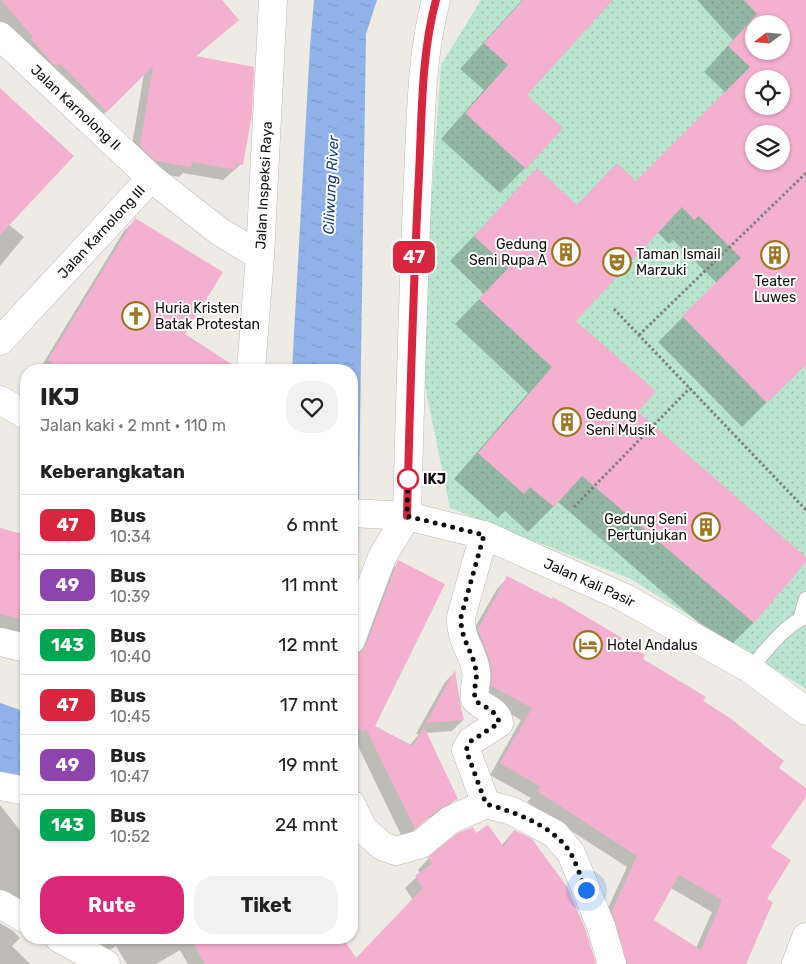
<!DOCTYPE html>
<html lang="id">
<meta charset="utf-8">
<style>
:root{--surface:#fff;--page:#f2f2f2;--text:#222;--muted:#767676;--line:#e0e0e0;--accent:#db2777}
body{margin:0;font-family:Rubik,sans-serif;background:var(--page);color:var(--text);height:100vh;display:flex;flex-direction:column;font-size:19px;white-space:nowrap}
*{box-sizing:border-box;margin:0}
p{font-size:16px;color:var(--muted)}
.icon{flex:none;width:28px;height:28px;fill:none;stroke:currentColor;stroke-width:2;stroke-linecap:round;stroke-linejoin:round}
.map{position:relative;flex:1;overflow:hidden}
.panel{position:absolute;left:20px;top:364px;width:338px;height:580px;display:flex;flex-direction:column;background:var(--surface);border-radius:20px;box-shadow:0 1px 4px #0004}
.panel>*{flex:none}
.badge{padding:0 10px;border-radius:8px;font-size:18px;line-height:32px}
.needle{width:32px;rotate:254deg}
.controls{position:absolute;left:745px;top:15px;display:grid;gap:10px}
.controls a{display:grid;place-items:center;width:45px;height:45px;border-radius:50%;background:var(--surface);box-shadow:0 1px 4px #0004;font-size:25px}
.you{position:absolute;width:25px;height:25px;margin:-12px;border:4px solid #fff;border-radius:50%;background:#1a73e8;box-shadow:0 0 0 8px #1a73e833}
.map>.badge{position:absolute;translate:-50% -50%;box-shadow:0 0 0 2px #fff}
h2{padding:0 20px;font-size:19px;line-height:45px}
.round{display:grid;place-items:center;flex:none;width:52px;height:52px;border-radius:20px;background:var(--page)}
.headline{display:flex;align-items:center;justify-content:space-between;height:85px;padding:0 20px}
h1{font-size:24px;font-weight:700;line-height:38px}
.cta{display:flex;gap:10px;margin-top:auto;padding:10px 20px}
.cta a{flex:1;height:58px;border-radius:20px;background:var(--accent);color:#fff;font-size:20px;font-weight:700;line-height:58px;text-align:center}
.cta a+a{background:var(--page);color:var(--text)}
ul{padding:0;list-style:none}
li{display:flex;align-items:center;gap:15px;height:60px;padding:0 20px;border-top:1px solid var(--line)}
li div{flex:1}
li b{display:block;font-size:19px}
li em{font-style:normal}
li .badge{min-width:55px;font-weight:700;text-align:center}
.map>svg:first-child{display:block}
.park{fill:url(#park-dots);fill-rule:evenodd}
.water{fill:url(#water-ripples)}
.shadow{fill:#0003;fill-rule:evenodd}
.building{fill:#f4b0cf;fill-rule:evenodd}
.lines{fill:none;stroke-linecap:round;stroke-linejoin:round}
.service-casing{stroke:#bcb8b3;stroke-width:16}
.minor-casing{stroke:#bcb8b3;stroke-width:29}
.tertiary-casing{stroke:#bcb8b3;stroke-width:29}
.path{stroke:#82807c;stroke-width:3;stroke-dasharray:2.5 2.5;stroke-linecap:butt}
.service{stroke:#fff;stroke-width:14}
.minor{stroke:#fff;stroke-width:28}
.tertiary{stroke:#fff;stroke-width:28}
.line-casing{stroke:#fff;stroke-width:11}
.line{stroke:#d7263d;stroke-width:8}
.walk{stroke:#100f0d;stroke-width:5;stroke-dasharray:0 9}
.stop-dot{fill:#fff;stroke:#d7263d;stroke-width:2.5}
.labels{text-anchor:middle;stroke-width:4;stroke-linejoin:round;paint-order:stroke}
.street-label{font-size:14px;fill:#100f0d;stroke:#fff}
.poi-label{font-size:14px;fill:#100f0d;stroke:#fff;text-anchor:start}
.stop-label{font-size:14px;font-weight:bold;fill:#100f0d;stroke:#fff;text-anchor:start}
.water-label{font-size:15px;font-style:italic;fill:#173d7d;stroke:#fff}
</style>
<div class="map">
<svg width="806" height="964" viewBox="0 0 806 964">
<defs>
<pattern id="park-dots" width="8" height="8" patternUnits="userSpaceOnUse" patternTransform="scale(1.25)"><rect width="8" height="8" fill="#b9e5ce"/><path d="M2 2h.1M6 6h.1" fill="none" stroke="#9ec3b0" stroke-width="1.8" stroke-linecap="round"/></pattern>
<pattern id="water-ripples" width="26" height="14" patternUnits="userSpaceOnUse" patternTransform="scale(1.25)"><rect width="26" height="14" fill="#91b2e9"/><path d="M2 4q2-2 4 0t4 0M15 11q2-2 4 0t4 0" fill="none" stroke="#7c98c7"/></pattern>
</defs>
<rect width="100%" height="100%" fill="#eeebe5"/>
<path class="park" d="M481,0H806V689L631,579L450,508L420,362L441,65ZM754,24H781V51H754ZM754,79H781V106H754ZM754,134H781V161H754Z"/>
<path class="water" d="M314,0H377L366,34L358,554L351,588V370H292L310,46Z
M0,703L26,712V781L0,776Z"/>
<path class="shadow" d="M0,0H221L238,20L195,57L241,164L223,180L183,173L179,177L145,171L130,157L144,74L96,122L23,48L0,21Z
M522,0H612L525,95V168L500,193L441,139L484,90L460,69Z
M697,0H806V363L742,427L658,342L717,283L673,240L669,244L657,232L574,321L636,412L806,558L753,623L728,648L558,502L528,532L505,511L498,518L454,479L528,393L455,324L484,294L450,261L513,195L576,206L617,164L636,183L726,93L704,72L733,40ZM754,24H781V51H754ZM754,79H781V106H754ZM754,134H781V161H754Z
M0,89L8,224L24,237L0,266Z
M136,220L183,334L212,370H39L124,231Z
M0,530L26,536V640L0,634Z
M399,562L374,726L410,745L419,734H416L445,682L455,672L463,720L452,731L425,733L456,798L445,809L427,819L403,839L356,742L351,741V656L356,655L388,573Z
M508,577L618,642L702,701L777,769L806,790V794L769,848L765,900L745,964H614L601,923L627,867L527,802L531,798L490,775L521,720L481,697L467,641L497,589ZM671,888L712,912L696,948L652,921Z
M0,805L26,838V904L0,903Z
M514,831L594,964H188L180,950L156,964H127L116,946L106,952L98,938H342L356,960L413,900L405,888L420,874L418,870L429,858L475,835L501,846Z
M0,923L13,931L20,938L12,946L30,964H0Z"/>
<path class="building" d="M1,0H222L239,20L196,56L254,67L252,114L243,165L236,163L235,170L192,162L191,167L155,161L140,146L153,66L107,112L60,63L56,67L31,39L33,37Z
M523,0H613L527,95L563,128L526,169L465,113L508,65L484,43Z
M744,0H806V365L767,403L682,316L741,258L699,216L694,220L682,207L576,321L656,391L638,412L806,557V562L754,623L582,476L554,507L530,487L524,494L478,453L552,367L479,299L508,268L474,236L537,168L577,205L617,163L636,181L750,67L728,46L757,14ZM754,24H781V51H754ZM754,79H781V106H754ZM754,134H781V161H754Z
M0,88L74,156L0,235Z
M135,218L223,272L185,334L236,367V370H64L48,360Z
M0,528L26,535V620L0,614Z
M398,560L445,584L375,726L413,746L424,727L458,799L440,808L415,829L367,731L351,728V655L361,652L366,645Z
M507,576L552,599L553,597L622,638L620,641L645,655L643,659L706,697L703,701L730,718L784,761L779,768L806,788V797L771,847L791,860L767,899L773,902L746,964H627L612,911L637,856L537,791L541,787L500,763L532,708L491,686L492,674L490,660L478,629ZM679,875L722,900L701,950L654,920Z
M455,670L459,701L464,720L426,723Z
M488,825L504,847L514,830L532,839L568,888L586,931L596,964H205L190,938H343L356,958L423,888L415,876L432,864L428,857L458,833L473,827L476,833Z"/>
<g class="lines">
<defs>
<path id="service" d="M800,619L806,599
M750,669C764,653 785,624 806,617"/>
<g id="minor">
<path id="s1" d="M0,36L151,178L219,231L260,256"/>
<path id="s2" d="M0,341L151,178"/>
<path d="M484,535L461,617C460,641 473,650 476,671C478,680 473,689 475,699C482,708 498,710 499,723L471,741L466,750L486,804"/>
<path d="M351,640L382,557L407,516"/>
<path d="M0,786L26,791"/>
<path d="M351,804L363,829L382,846L396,851L421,844L450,820L486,804L512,811L555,834L571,853L601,926L612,964"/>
<path d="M0,904L26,919"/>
<path d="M59,938L106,964"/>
</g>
<g id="tertiary">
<path id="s3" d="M251,370L260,256L273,0"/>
<path d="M0,400L26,415"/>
<path id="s4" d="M351,513L407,516L484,535L625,598L750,669L806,711"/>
<path d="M407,516C410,403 413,290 418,177C421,120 421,55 436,0"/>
<path d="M0,642L26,648"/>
<path d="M796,964L806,937"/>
</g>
</defs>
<use href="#service" class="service-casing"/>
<use href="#minor" class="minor-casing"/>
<use href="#tertiary" class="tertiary-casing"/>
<path class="path" d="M614,309L806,510
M639,335L806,173
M574,507L690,388"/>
<use href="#service" class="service"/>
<use href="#minor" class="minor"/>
<use href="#tertiary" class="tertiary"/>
</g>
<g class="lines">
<defs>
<path id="line" d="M407,516C410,401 413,287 419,174C422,116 421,55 436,0"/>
</defs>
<use href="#line" class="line-casing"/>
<use href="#line" class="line"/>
<path class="walk" d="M408,479V476L407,516L484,535L461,617C460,639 473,651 476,671C478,682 471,692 477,702C485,707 498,712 499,723L471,741L466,750L486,804C515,812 556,827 571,854C577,865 581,878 586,890"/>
</g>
<defs>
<symbol id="building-ring" viewBox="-11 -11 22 22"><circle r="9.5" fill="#fff" stroke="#9c7623" stroke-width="1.5"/><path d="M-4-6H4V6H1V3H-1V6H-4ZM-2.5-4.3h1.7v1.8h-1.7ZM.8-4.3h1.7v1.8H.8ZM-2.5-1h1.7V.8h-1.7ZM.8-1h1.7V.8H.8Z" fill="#9c7623"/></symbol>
<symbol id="theatre-ring" viewBox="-11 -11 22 22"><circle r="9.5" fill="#fff" stroke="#9c7623" stroke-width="1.5"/><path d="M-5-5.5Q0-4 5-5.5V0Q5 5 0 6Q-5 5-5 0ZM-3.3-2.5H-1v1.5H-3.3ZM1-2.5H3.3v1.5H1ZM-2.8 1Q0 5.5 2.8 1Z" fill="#9c7623"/></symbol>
<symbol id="church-ring" viewBox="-11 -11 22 22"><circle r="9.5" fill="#fff" stroke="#9c7623" stroke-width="1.5"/><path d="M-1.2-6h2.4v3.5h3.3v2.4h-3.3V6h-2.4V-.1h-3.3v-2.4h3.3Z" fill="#9c7623"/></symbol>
<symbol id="hotel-ring" viewBox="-11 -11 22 22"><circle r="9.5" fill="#fff" stroke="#9c7623" stroke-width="1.5"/><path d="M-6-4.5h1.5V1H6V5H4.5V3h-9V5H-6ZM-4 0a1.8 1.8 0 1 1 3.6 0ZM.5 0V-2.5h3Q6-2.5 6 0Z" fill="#9c7623"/></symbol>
</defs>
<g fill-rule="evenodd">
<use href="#building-ring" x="550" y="236" width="32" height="32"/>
<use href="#building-ring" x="759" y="239" width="32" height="32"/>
<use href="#theatre-ring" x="601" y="246" width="32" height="32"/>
<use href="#church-ring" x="120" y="300" width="32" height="32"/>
<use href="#building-ring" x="551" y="406" width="32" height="32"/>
<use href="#building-ring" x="690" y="511" width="32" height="32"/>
<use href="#hotel-ring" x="572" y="629" width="32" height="32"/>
</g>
<circle class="stop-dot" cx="408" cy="479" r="10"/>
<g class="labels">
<g class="street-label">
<text dy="5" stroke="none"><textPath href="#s1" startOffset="104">Jalan Karnolong II</textPath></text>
<text dy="5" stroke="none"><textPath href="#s3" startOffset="185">Jalan Inspeksi Raya</textPath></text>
<text dy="5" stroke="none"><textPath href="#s2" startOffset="149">Jalan Karnolong III</textPath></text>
<text dy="5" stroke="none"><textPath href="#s4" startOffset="251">Jalan Kali Pasir</textPath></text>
</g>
<g class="poi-label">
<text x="547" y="249" text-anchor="end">Gedung<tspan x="547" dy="16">Seni Rupa A</tspan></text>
<text x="636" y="259">Taman Ismail<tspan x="636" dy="16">Marzuki</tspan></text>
<text x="775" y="286" text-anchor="middle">Teater<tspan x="775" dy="16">Luwes</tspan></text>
<text x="155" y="313">Huria Kristen<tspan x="155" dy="16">Batak Protestan</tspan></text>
<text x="586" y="419">Gedung<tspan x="586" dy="16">Seni Musik</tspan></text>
<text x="687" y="524" text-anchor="end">Gedung Seni<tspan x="687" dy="16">Pertunjukan</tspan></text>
<text x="607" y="650">Hotel Andalus</text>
</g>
<g class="stop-label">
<text x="423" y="484">IKJ</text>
</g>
<g class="water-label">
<text transform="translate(331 185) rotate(-87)" y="5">Ciliwung River</text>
</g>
</g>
</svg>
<div class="controls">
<a><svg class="needle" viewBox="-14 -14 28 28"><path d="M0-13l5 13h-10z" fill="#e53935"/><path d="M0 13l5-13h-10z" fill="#767676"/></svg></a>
<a><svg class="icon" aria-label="locate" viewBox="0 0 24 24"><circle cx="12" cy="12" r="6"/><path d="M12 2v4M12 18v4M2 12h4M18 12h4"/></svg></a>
<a><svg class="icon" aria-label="layers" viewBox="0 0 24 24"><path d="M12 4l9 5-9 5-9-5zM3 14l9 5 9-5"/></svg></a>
</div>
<div class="you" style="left:586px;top:890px"></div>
<b class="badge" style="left:414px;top:257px;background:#d7263d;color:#fff">47</b>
<section class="panel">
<div class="headline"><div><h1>IKJ</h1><p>Jalan kaki · 2 mnt · 110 m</p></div><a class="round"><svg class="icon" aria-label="heart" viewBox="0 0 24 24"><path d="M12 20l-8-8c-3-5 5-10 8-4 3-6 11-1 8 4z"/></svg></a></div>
<h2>Keberangkatan</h2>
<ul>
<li><span class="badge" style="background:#d7263d;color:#fff">47</span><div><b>Bus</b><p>10:34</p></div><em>6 mnt</em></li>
<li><span class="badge" style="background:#8e44ad;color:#fff">49</span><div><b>Bus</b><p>10:39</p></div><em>11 mnt</em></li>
<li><span class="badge" style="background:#00a651;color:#fff">143</span><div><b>Bus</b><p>10:40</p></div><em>12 mnt</em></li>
<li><span class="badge" style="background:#d7263d;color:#fff">47</span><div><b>Bus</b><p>10:45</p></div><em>17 mnt</em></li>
<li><span class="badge" style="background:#8e44ad;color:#fff">49</span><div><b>Bus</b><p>10:47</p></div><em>19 mnt</em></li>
<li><span class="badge" style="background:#00a651;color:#fff">143</span><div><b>Bus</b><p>10:52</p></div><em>24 mnt</em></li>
</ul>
<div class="cta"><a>Rute</a><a>Tiket</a></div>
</section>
</div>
